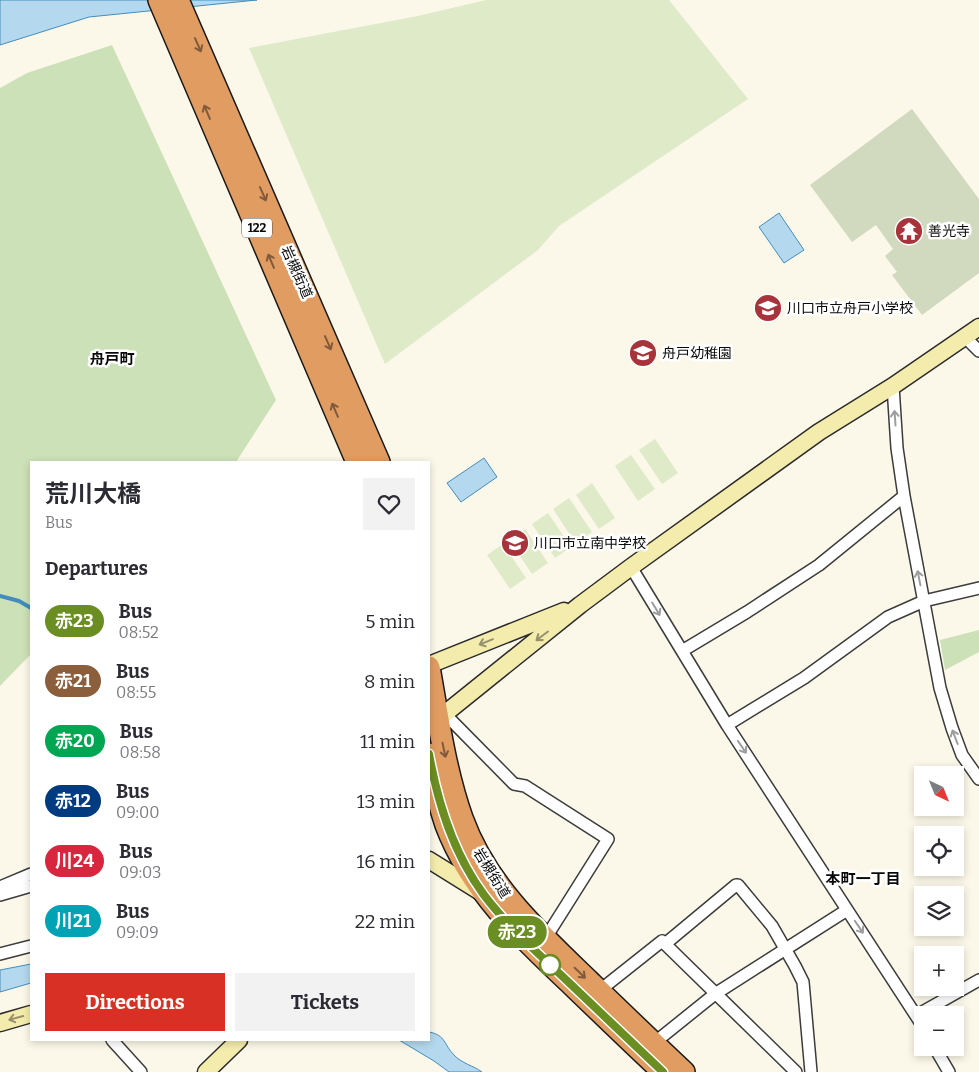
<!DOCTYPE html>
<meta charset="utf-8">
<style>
:root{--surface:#fff;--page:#f2f2f3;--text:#2b2b33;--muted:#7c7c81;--accent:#d93025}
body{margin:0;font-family:Bitter,"Noto Sans JP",serif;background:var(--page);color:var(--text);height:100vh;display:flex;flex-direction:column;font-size:19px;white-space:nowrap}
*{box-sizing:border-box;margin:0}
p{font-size:16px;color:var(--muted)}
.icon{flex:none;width:28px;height:28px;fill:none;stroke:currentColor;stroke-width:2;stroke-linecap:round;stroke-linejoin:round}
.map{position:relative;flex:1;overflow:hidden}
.drawer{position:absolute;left:30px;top:461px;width:400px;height:580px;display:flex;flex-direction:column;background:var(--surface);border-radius:0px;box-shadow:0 2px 8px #0003}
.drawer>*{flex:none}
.badge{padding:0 10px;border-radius:16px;font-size:18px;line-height:32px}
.needle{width:32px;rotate:137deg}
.controls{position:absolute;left:914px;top:766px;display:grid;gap:10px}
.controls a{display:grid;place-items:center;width:50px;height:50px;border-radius:0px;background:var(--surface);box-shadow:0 2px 8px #0003;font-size:25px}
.map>.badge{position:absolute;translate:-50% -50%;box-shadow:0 0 0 2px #fff}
h2{padding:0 15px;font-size:19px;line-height:45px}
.round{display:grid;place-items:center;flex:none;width:52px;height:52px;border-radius:0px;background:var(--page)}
.head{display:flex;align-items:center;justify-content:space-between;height:85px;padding:0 15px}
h1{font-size:24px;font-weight:700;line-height:38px}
.primary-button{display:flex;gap:10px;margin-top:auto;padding:10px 15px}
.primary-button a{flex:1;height:58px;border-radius:0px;background:var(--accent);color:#fff;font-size:20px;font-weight:700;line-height:58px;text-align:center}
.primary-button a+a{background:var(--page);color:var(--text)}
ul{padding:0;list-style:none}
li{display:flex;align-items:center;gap:15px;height:60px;padding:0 15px}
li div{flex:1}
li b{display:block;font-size:19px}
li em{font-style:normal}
li .badge{min-width:55px;font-weight:700;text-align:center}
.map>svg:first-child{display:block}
.green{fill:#cde1b8}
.cemetery{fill:#d1dabe}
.pitch{fill:#deeac8}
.water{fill:#b4d8ed;stroke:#448cbb}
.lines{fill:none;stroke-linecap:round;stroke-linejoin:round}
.stream{stroke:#448cbb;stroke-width:4}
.street-casing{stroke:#3c3c3c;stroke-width:14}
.secondary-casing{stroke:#2b2b2b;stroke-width:19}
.highway-casing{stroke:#1a1a1a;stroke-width:24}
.street{stroke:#fff;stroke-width:11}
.secondary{stroke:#f4ecac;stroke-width:16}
.highway{stroke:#e19c62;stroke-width:21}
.oneway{stroke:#805a3a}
.oneway2{stroke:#9d9d9d}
.oneway3{stroke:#96916b}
.line-casing{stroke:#fff;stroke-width:11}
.line{stroke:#6b8e23;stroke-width:8}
.stop-dot{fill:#fff;stroke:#6b8e23;stroke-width:2.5}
.labels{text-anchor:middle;stroke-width:5;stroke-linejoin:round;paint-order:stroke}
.shield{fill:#fff;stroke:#535353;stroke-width:1}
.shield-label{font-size:12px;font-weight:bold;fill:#090909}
.poi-label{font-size:14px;fill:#090909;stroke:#fff;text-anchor:start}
.street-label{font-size:14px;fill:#090909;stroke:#fff}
.neighbourhood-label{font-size:15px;font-weight:bold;fill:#090909;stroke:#fff}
</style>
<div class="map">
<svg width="979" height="1072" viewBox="0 0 979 1072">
<rect width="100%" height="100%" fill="#fcf8e9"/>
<path class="green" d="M112,45L276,400L236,462H31V654L0,686V88L27,73Z
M979,630V652L945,670L940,640Z"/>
<path class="cemetery" d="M912,109L979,199V273L922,315L892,275L897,272L885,256L893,249L876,225L852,242L810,185Z"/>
<path class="pitch" d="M486,0H669L748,99L559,226L538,250L385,364L249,48L418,16Z
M655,439L678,473L662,484L639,450Z
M631,455L655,489L638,501L615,466Z
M592,483L615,518L599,529L576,495Z
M569,498L592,532L576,544L553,509Z
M548,513L571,547L555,558L532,524Z
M525,529L548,563L532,574L509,540Z
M503,544L526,578L510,589L487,555Z"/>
<path class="water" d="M0,0H257L89,17L0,45Z
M779,213L804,250L784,263L759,227Z
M484,458L497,477L461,502L447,483Z
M31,964V983L0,992V970Z
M429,1032C446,1035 444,1045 454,1055C461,1063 474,1066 482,1072H449L434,1061L399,1040H429Z"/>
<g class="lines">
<path class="stream" d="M0,596L19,601L31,608"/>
<defs>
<path id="street" d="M965,337L979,351
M893,386L897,448L904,496L940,688L952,728L962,755L979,779
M631,567L727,725L922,1025
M682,651L747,612L819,565L904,496
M445,714L514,784L525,786L608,839L545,939
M727,725L804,678L888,617L924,601L979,588
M0,887L31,874
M0,895L31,886
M665,944L796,1072
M0,954L31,946
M599,991L662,941L665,944L736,885H738L772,926L795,966L803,982L811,1072
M917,1015L979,980
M112,1040L141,1072
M654,1043L715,994L847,910
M935,1048L949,1072"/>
<path id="secondary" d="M429,665L564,611
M442,716L580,605L631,567L819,432L893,386L979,327
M429,860L482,893
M0,1023L31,1014
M206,1072L239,1040"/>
<path id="highway" d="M159,0L357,462
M178,0L379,462
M429,667C438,718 445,770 462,818C486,885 539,933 589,981C620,1011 652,1042 684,1072
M429,754C433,778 438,802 446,825C471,891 521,937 572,985C602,1014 632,1043 663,1072"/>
</defs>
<use href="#street" class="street-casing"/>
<use href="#secondary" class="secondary-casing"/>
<use href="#highway" class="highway-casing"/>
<use href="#street" class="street"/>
<use href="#secondary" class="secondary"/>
<use href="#highway" class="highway"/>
</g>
<defs><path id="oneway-shaft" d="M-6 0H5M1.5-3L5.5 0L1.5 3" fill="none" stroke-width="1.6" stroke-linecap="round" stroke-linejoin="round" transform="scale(1.25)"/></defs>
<g class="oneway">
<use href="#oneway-shaft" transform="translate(198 45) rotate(66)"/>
<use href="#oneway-shaft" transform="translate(207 112) rotate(-113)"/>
<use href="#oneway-shaft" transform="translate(263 194) rotate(66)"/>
<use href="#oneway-shaft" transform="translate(271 261) rotate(-113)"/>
<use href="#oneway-shaft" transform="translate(328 343) rotate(66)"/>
<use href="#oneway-shaft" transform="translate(335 410) rotate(-113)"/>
<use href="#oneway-shaft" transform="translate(444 750) rotate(78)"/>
<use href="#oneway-shaft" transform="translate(580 973) rotate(44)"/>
</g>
<g class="oneway2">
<use href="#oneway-shaft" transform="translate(895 418) rotate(-94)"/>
<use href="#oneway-shaft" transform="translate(919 578) rotate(-101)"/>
<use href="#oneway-shaft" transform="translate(656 609) rotate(59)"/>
<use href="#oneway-shaft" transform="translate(955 737) rotate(-111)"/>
<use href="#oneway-shaft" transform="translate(742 747) rotate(56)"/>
<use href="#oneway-shaft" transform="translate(859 927) rotate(56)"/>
</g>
<g class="oneway3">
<use href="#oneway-shaft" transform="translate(542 636) rotate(143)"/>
<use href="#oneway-shaft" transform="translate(486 642) rotate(158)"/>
<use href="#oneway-shaft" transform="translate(16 1018) rotate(165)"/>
</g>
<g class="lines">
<defs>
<path id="line" d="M429,754C438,804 453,853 484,895C506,924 534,950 561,975C595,1007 629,1040 663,1072"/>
</defs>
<use href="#line" class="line-casing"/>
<use href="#line" class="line"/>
</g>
<defs>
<symbol id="temple-disc" viewBox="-11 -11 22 22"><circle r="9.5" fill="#a7343a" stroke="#fff"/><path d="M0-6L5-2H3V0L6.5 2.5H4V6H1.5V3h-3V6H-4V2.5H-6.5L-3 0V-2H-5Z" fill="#fff"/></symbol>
<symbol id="school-disc" viewBox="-11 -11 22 22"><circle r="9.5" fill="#a7343a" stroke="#fff"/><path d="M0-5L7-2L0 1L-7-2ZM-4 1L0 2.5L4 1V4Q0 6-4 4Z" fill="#fff"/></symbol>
</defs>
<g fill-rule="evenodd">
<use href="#temple-disc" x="893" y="215" width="32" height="32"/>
<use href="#school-disc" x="752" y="292" width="32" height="32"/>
<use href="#school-disc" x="627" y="337" width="32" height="32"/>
<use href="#school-disc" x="499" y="527" width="32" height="32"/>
</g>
<circle class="stop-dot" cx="550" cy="965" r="10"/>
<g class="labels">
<rect class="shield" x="242" y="218.5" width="30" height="19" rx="4"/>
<g class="shield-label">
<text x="257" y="232">122</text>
</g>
<g class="poi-label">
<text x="928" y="236">善光寺</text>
<text x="787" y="313">川口市立舟戸小学校</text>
<text x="662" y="358">舟戸幼稚園</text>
<text x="534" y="548">川口市立南中学校</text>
</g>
<g class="street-label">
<text transform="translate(297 272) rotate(66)" y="5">岩槻街道</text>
<text transform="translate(492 873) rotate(58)" y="5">岩槻街道</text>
</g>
<g class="neighbourhood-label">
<text x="112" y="364">舟戸町</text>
<text x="863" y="884">本町一丁目</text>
</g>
</g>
</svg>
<div class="controls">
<a><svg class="needle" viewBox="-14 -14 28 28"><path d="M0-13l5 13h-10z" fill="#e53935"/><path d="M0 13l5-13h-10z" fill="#7c7c81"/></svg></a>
<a><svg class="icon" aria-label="locate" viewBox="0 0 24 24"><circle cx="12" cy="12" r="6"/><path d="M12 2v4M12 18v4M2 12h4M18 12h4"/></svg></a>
<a><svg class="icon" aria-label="layers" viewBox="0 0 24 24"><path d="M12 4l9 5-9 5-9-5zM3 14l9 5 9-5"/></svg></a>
<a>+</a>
<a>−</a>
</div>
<b class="badge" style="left:517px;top:932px;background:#6b8e23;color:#fff">赤23</b>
<section class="drawer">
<div class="head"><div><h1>荒川大橋</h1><p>Bus</p></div><a class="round"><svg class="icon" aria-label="heart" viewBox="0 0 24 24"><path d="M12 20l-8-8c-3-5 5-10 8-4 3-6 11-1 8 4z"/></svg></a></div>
<h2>Departures</h2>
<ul>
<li><span class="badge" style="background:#6b8e23;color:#fff">赤23</span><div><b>Bus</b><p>08:52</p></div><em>5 min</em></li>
<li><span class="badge" style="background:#8b5e3c;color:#fff">赤21</span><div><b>Bus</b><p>08:55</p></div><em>8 min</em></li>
<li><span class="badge" style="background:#00a651;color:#fff">赤20</span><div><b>Bus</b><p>08:58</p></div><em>11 min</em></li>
<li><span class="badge" style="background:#003b80;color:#fff">赤12</span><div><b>Bus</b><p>09:00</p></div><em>13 min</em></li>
<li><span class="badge" style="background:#d7263d;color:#fff">川24</span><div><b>Bus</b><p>09:03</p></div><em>16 min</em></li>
<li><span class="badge" style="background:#00a3b4;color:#fff">川21</span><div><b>Bus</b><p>09:09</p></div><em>22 min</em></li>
</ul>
<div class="primary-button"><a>Directions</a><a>Tickets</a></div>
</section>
</div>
